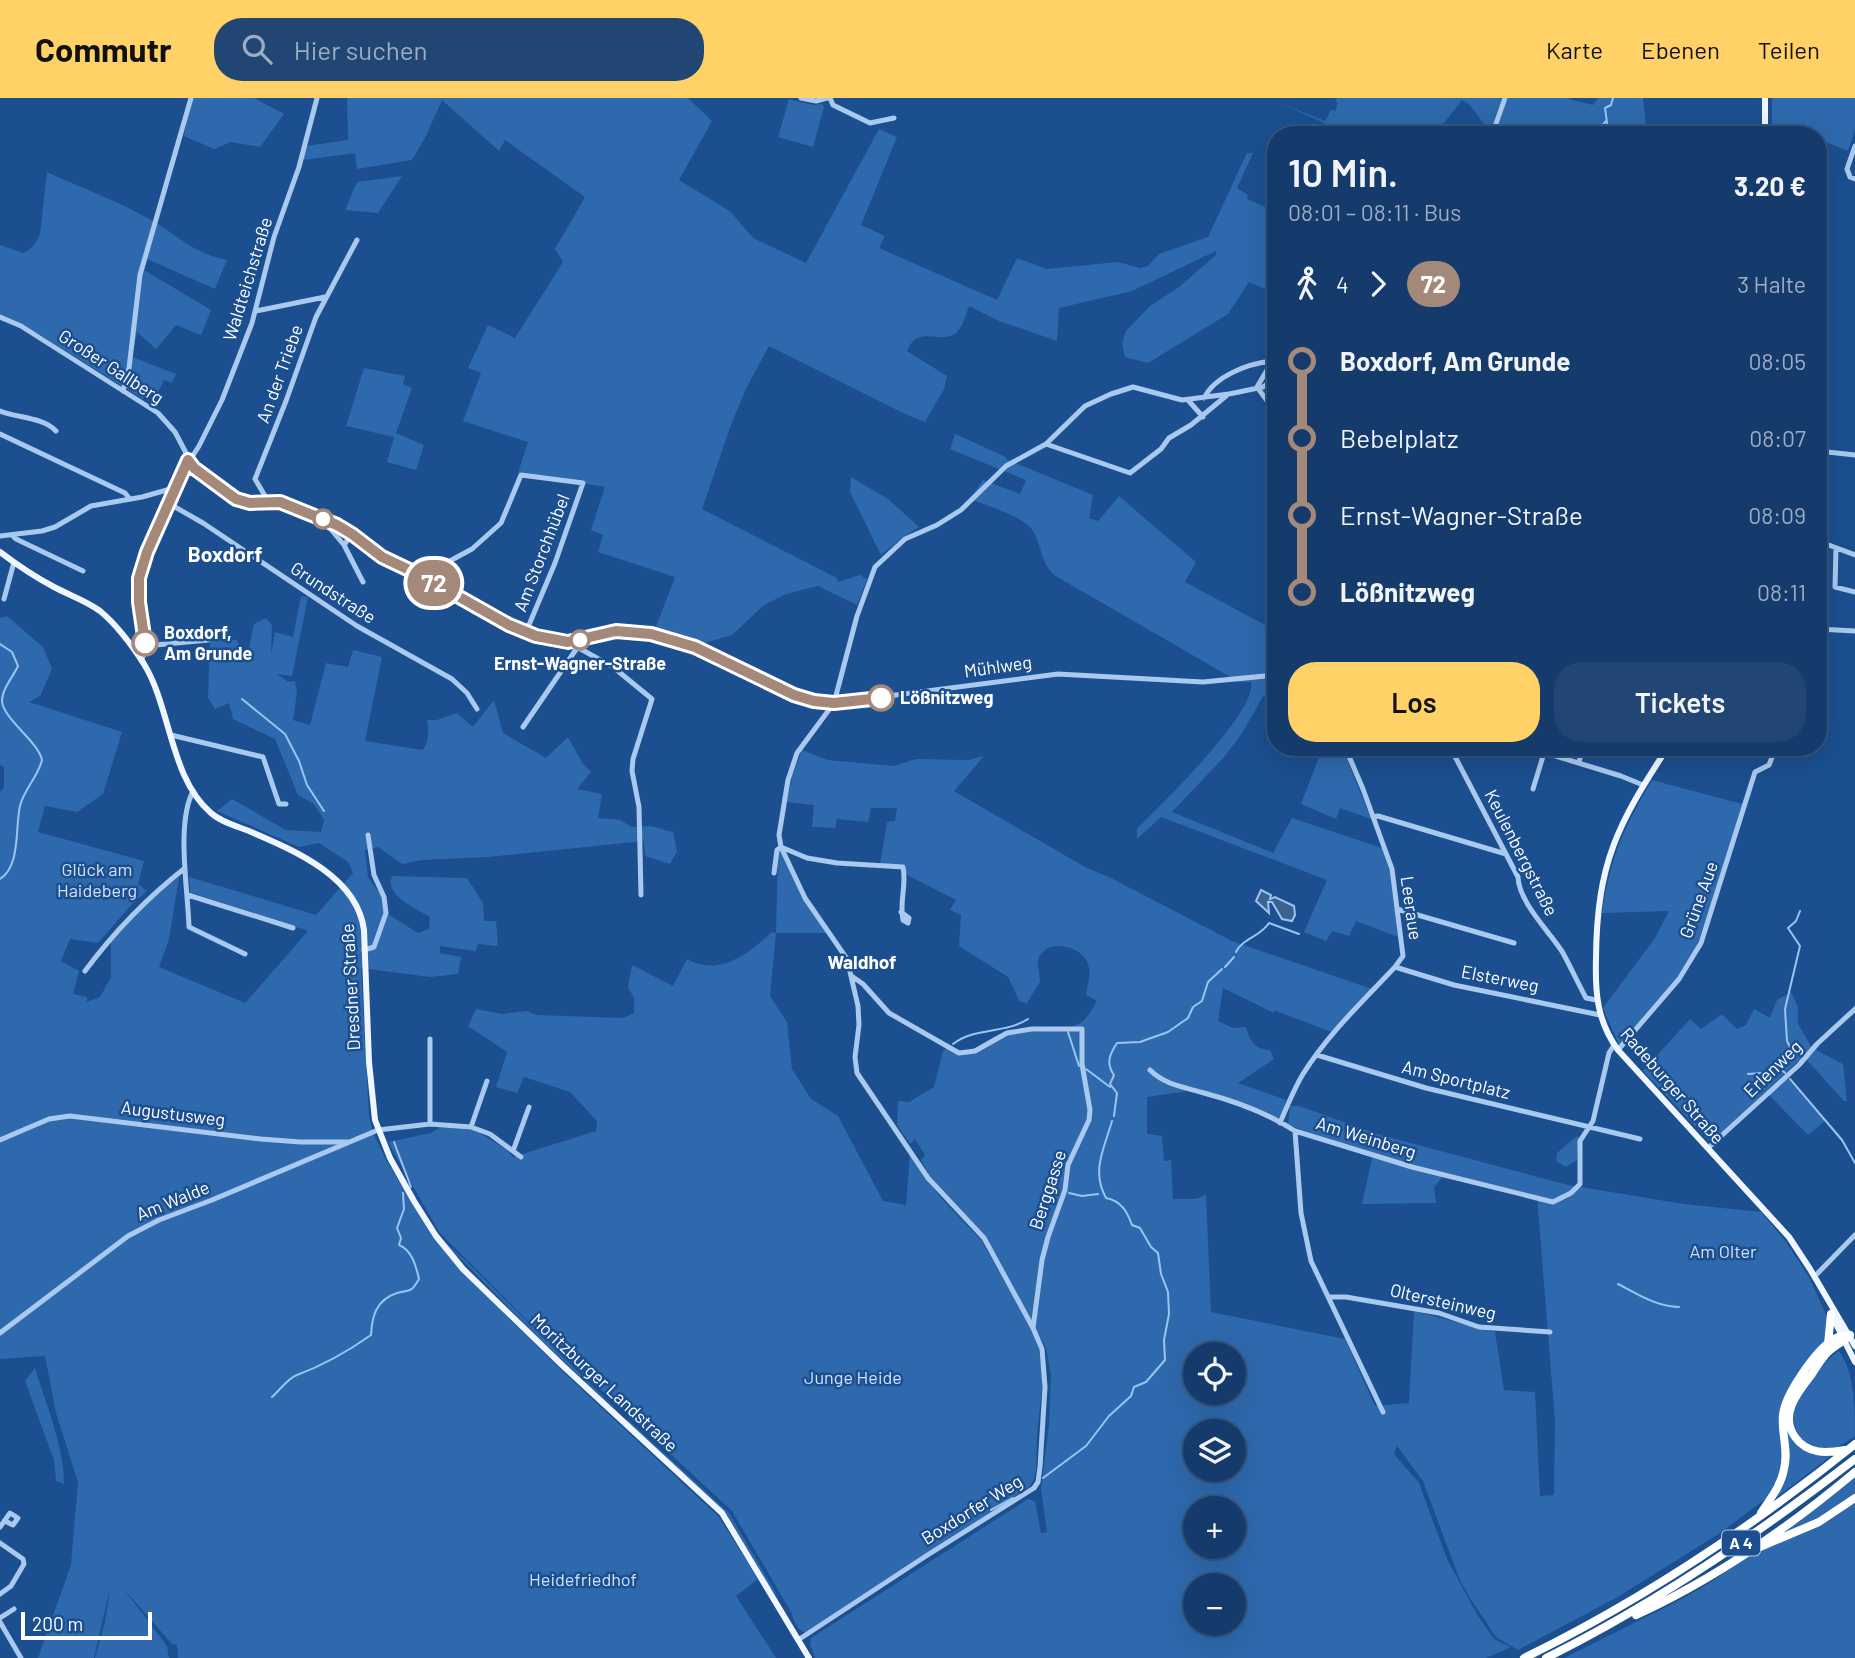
<!DOCTYPE html>
<html lang="de">
<meta charset="utf-8">
<style>
:root{--surface:#143b6b;--page:#214673;--text:#f1f3f6;--muted:#9dadc1;--line:#33557e;--accent:#ffd166}
body{margin:0;font-family:Barlow,sans-serif;background:var(--page);color:var(--text);height:100vh;display:flex;flex-direction:column;font-size:26px;white-space:nowrap}
*{box-sizing:border-box;margin:0}
p{font-size:23px;color:var(--muted)}
.icon{flex:none;width:38px;height:38px;fill:none;stroke:currentColor;stroke-width:2;stroke-linecap:round;stroke-linejoin:round}
.map{position:relative;flex:1;overflow:hidden}
.panel{position:absolute;left:1267px;top:28px;width:560px;height:630px;display:flex;flex-direction:column;background:var(--surface);border-radius:28px;box-shadow:0 7px 28px #0002,0 0 0 2px var(--line)}
.panel>*{flex:none}
.badge{padding:0 14px;border-radius:23px;font-size:24px;line-height:46px}
.fabs{position:absolute;left:1183px;top:1244px;display:grid;gap:14px}
.fabs a{display:grid;place-items:center;width:63px;height:63px;border-radius:50%;background:var(--surface);box-shadow:0 7px 28px #0002,0 0 0 2px var(--line);font-size:35px}
.scale{position:absolute;left:21px;bottom:18px;width:131px;box-sizing:border-box;padding-left:7px;border:4px solid #fff;border-top:0;font-size:19px;line-height:24px;white-space:nowrap;color:#fff;-webkit-text-stroke:5px #1b4f8f;paint-order:stroke}
.map>.badge{position:absolute;translate:-50% -50%;box-shadow:0 0 0 4px #fff}
.legs{display:flex;align-items:center;gap:10px;height:77px;padding:0 21px;font-size:23px}
.legs p{margin-inline-start:auto}
.summary{display:flex;align-items:center;justify-content:space-between;height:119px;padding:0 21px}
h1{font-size:38px;font-weight:600;line-height:52px}
.primary-button{display:flex;gap:14px;margin-top:auto;padding:14px 21px}
.primary-button a{flex:1;height:80px;border-radius:28px;background:var(--accent);color:#111;font-size:28px;font-weight:600;line-height:80px;text-align:center}
.primary-button a+a{background:var(--page);color:var(--text)}
ul{padding:0 21px;list-style:none}
li{display:flex;align-items:center;gap:24px;height:77px;font-size:26px}
li i{display:grid;place-items:center;width:10px;height:100%;margin:0 9px;background:currentColor}
li i::after{content:'';width:18px;height:18px;margin:-9px;border:5px solid;border-radius:50%;background:var(--surface)}
li p{margin-inline-start:auto}
li:first-child i{background:linear-gradient(#0000 50%,currentColor 0)}
li:last-child i{background:linear-gradient(currentColor 50%,#0000 0)}
header{display:flex;align-items:center;gap:42px;box-sizing:border-box;height:98px;padding:0 35px;background:var(--accent);color:#111}
header strong{font-size:33px}
nav{display:flex;gap:38px;margin-inline-start:auto;font-size:24px}
.search{width:490px;height:63px;background:var(--page);display:flex;align-items:center;gap:18px;box-sizing:border-box;padding:0 24px;border-radius:28px;color:var(--muted);font-size:26px}
.map>svg:first-child{display:block}
.green{fill:#2e69ad;fill-rule:evenodd}
.water{fill:#3c6290;stroke:#9cc4f0;stroke-width:2}
.lines{fill:none;stroke-linecap:round;stroke-linejoin:round}
.stream{stroke:#9cc4f0;stroke-width:2}
.minor{stroke:#a9c9ee;stroke-width:5}
.major{stroke:#f0f6ff;stroke-width:6}
.highway{stroke:#fff;stroke-width:8}
.line-1-casing{stroke:#fff;stroke-width:16}
.line-1{stroke:#a4897a;stroke-width:10}
.stop-1-dot{fill:#fff;stroke:#a4897a;stroke-width:3.5}
.labels{text-anchor:middle;stroke-width:5;stroke-linejoin:round;paint-order:stroke}
.shield{fill:#1b4f8f;stroke:#bbcadd;stroke-width:2}
.shield-label{font-size:16px;font-weight:bold;fill:#fff}
.street-label{font-size:18px;fill:#fff;stroke:#1b4f8f}
.stop-label{font-size:18px;font-weight:bold;fill:#fff;stroke:#1b4f8f;text-anchor:start}
.park-label{font-size:18px;fill:#cfe3fa;stroke:#1b4f8f}
.neighbourhood-label{font-size:19px;font-weight:bold;fill:#fff;stroke:#1b4f8f}
.quarter-label{font-size:21px;font-weight:bold;fill:#fff;stroke:#1b4f8f}
</style>
<header>
<strong>Commutr</strong>
<div class="search"><svg class="icon" aria-label="search" viewBox="0 0 24 24"><circle cx="10" cy="10" r="6"/><path d="M15 15l6 6"/></svg>Hier suchen</div>
<nav><a>Karte</a><a>Ebenen</a><a>Teilen</a></nav>
</header>
<div class="map">
<svg width="1855" height="1560" viewBox="0 0 1855 1560">
<rect width="100%" height="100%" fill="#1b4f8f"/>
<path class="green" d="M191,0H254L284,16L260,49L231,44L214,51L184,38Z
M347,0H688L712,23L679,82L731,114L753,140L806,165L879,31L897,39L861,127L885,138L879,150L997,202L1017,160L1046,171L1118,164L1140,170L1148,168L1159,156L1208,139L1247,55H1253L1237,90L1248,97L1247,101L1270,111L1272,108L1276,107V191L1272,194L1249,184L1228,216L1148,265L1125,259L1122,245L1126,233L1150,208L1179,189L1216,157V153L1132,193L1059,210L1057,243L999,223L969,208C966,216 963,228 957,234C944,248 917,225 907,253L947,278L944,291L925,324L905,316L769,248L746,291L732,324L702,411L837,480L838,484L860,477L867,481L857,507L818,488L786,496L764,507L732,537L701,546L697,555L679,548L675,549L677,541L654,534L675,479L598,454L603,437L591,432L605,389L518,375L528,344L463,323L481,275L468,270L488,227L515,240L563,164L555,151L585,99L505,42L499,53L442,2L425,40L412,62L357,71L355,55L303,62L306,48L348,42Z
M1337,0H1502L1490,34L1469,6L1462,2L1435,37H1318L1320,29L1323,30L1324,25L1278,4L1325,23L1331,12L1335,13L1338,5L1335,3Z
M1507,0H1573L1568,1L1593,7L1598,0H1643L1647,37H1497L1495,34Z
M1772,0H1855V32L1848,53L1818,41V37H1808L1782,26L1780,37H1772Z
M789,1L813,7L822,6L824,9L813,49L778,39Z
M47,74C81,90 119,103 151,122C181,139 190,154 227,162L215,191L147,161L144,172L211,212L201,237L176,227L156,251L137,234L132,259L176,276L172,285L164,282L155,301L145,297L143,301L39,236L0,217V147L23,155C32,151 36,146 40,136Z
M402,78L378,115L345,112L357,84Z
M364,270L405,278L403,286L412,290L396,335L424,347L416,372L387,364L394,339L346,328Z
M955,336L1004,358L1008,362L1093,397L1089,420L1098,423L1119,398L1196,464L1185,484L1276,533V603L1263,598L1243,634L1225,658L1172,714L1273,755L1292,720L1382,750L1390,773L1398,839L1356,823L1349,838L1332,833L1326,843L1304,834L1327,782L1161,719L1137,741V731C1159,708 1258,614 1251,584H1239L1054,477C1041,464 1042,449 1033,433C1025,419 986,407 970,401L983,382L1020,396L1026,382L950,351Z
M851,379L888,401L919,429L903,439L881,457L850,394Z
M301,498L308,499L292,578L277,576L288,584L295,583L297,595L293,622L310,627L326,565L348,569L353,552L382,559L365,643L422,652C429,646 429,631 427,622H437L457,615L473,629L494,602L503,635L546,660L568,639L583,666L591,674L577,691L602,696L598,720L620,722L632,729L651,728L673,734L677,753L670,766L645,758L644,743L488,759L422,762L402,766L378,749L365,752L368,779L382,799L388,816L418,835L429,831L430,819C416,810 384,798 392,778L467,780L483,805L484,823H496L498,848L478,846L476,853L440,848V855L461,859L458,876L430,879L361,870L369,1019L374,1037L386,1062L435,1141L486,1197L561,1272L719,1419L758,1481L736,1498L776,1560H178L177,1547L172,1546L123,1490L167,1548L169,1560H95L105,1524L110,1490L94,1560H38L71,1467L78,1384L56,1315L45,1258L0,1261V694L4,689V669L0,667V520L7,518L43,549L52,571L40,598L29,604L122,634L103,696L77,714L45,708L38,734L144,763L138,786L147,793L133,805L98,845L70,841L61,863L79,873L73,896L87,899V904L100,899L111,879V842L142,809L179,779L169,841L159,869L245,905L308,833L190,794L189,779L316,817L353,775L348,764L319,745L299,749L217,713L232,701L286,732L321,734L324,722L314,706L298,697L275,641L233,621L229,605L215,611L208,600L210,540L237,542L242,554H248L254,526L266,520L272,527L271,557L275,534L293,539Z
M1323,649H1342L1371,721L1340,710L1336,721L1301,706Z
M802,652L828,662L894,668L916,661L969,662L984,658L954,693L1085,769L1111,780L1232,843L1372,891L1331,934L1274,912V915L1223,890L1218,923L1233,930L1246,929C1250,944 1255,951 1270,952L1274,961L1238,985L1286,1002L1281,1019L1276,1020L1235,1004L1188,993L1147,999V1036L1162,1038L1164,1063L1171,1062L1173,1101H1195L1206,1097L1211,1214L1345,1241L1375,1308L1409,1305L1414,1213L1495,1234L1504,1292L1535,1294L1540,1398L1554,1397L1555,1323L1537,1098L1446,1075L1434,1089L1436,1105L1362,1106L1373,1056L1288,1027L1290,1008H1299L1377,1036L1568,1087L1684,1106L1761,1114L1786,1144L1809,1179L1827,1219L1826,1242L1791,1289L1780,1377L1767,1400L1717,1437L1616,1500L1518,1552L1496,1539L1470,1500L1459,1480L1423,1383L1397,1348L1394,1356L1419,1385L1447,1461L1478,1518L1494,1541L1511,1549L1486,1560H815L810,1546L811,1540L1028,1401L1035,1403L1041,1435L1047,1434L1041,1391L1049,1327L1051,1277L1046,1250L985,1138L930,1078L921,1062L925,1057L915,1041L910,1046L897,1027L898,1003L909,1004L934,989L943,953L947,949C976,962 978,942 1003,936C1028,931 1057,937 1080,925C1088,921 1092,910 1097,903L1086,897C1087,888 1091,879 1089,870C1086,848 1046,838 1038,862C1037,868 1040,877 1040,884L1027,905L1020,904L1008,879L959,848L961,817L950,812L956,802L907,777L905,767L880,766L887,724L895,723L897,710H871L868,724L837,721L835,730L812,729L814,707L787,704L792,679ZM1195,1256H1234V1295H1195ZM1195,1334H1234V1372H1195ZM1195,1410H1234V1419L1249,1427L1236,1450L1195,1449ZM1195,1488H1234V1526H1195Z
M1652,682L1742,706L1725,767L1697,847L1676,880L1619,947L1603,910L1655,840L1669,813L1602,815C1610,760 1624,729 1652,682Z
M778,753H782L826,835H776L770,898L787,924L792,971L811,1001L838,1018L883,1103L906,1107L910,1055L939,1098L981,1142L1032,1232L1039,1251L1043,1281L1037,1336L1036,1372L1034,1381L1029,1389L805,1535C796,1531 794,1523 791,1514L732,1413L549,1244L439,1134L388,1044L431,1035L441,1029L475,1032L507,1052L513,1059L596,1033L597,1023L570,994L524,979L517,995L496,989L507,954L468,928L476,911L502,916L527,913L536,917L623,920L634,915V900L628,889L632,867L673,888L687,861C719,879 748,856 772,834L776,835Z
M1791,894L1798,909V926L1812,950L1711,1045L1643,973L1690,921L1701,931L1722,916L1737,931L1746,927L1754,911L1770,920L1777,902Z
M1816,952L1843,966L1847,1003H1844L1806,961Z
M1787,980L1825,1023L1808,1037L1769,997Z
M1577,1038L1579,1039L1577,1062L1566,1069L1556,1063L1557,1055Z
M441,1141L464,1161L625,1320L546,1247Z
M1839,1253C1855,1276 1855,1308 1855,1338C1848,1343 1840,1349 1831,1350C1809,1354 1791,1336 1794,1314C1796,1299 1825,1261 1839,1253Z
M35,1270C46,1307 64,1347 64,1386L56,1383L54,1362L25,1283Z
M1786,1319C1800,1342 1802,1359 1832,1357L1776,1400L1781,1390Z
M628,1322L729,1415L780,1502L769,1488L726,1415L626,1323Z
M1855,1377V1397L1816,1424L1774,1441Z
M1855,1403V1560H1564L1678,1503L1708,1486L1747,1459L1828,1423Z"/>
<path class="water" d="M1261,792L1271,797L1270,801L1275,799L1294,808L1295,817L1292,823L1282,821L1272,804H1268L1269,815L1256,803Z"/>
<g class="lines">
<path class="stream" d="M1528,37H1537
M1599,37L1601,29L1606,23
M1612,37L1608,32L1605,10L1611,7L1613,0
M0,546L12,554L18,568C13,579 2,591 2,603C3,621 38,643 42,662C38,679 24,691 20,708C15,728 21,768 0,781
M242,601L285,636L299,663L307,687L324,713
M1236,854C1243,840 1260,839 1269,825L1299,836
M1225,869L1234,859
M1068,934L1079,968
M953,946C975,929 1005,936 1028,921
M1086,971L1110,989
M1785,975L1780,970L1792,953L1787,943L1785,911L1800,848L1788,830L1796,823L1800,813
M1748,976L1776,974L1780,970
M1790,981L1842,1042L1855,1065
M1114,1018L1117,995L1110,986L1114,977C1106,966 1109,957 1117,945L1140,944L1168,934L1188,920L1193,909L1202,903L1208,884L1222,871
M394,1044L411,1089
M1069,1095L1082,1098L1098,1096
M1618,1186C1638,1196 1655,1208 1679,1209
M272,1299C279,1293 288,1280 297,1277C324,1267 347,1254 371,1237C372,1218 376,1202 397,1195C411,1191 410,1196 419,1181C416,1168 412,1152 399,1147L401,1140L397,1130L404,1111L403,1095
M1043,1380L1086,1348L1109,1318L1131,1298L1134,1289L1146,1284L1165,1262L1164,1242L1169,1216L1168,1194L1161,1176L1158,1155L1151,1149L1140,1130L1132,1127C1127,1113 1121,1103 1106,1100C1091,1073 1104,1051 1112,1023
M991,1412L1013,1400"/>
<path class="minor" d="M801,0L816,3L827,0
M830,0L833,7L870,25L894,20
M1492,37L1505,0
M1855,48L1847,71L1850,79L1855,81
M256,213L325,199
M0,219L21,228L158,315L175,334L194,370L236,401L250,405L280,404L337,427L352,436L382,459L422,478L508,527L546,540L568,544L616,533L651,536L695,549L721,560L794,597L834,605L1058,576L1203,584L1276,577
M1257,289L1276,257
M1257,289L1276,315
M123,293L129,270L140,177L191,0
M1204,300C1215,278 1247,266 1271,263
M1188,302L1203,319
M0,313C17,320 43,319 56,333
M0,336L125,395L130,401
M1046,346L1130,375L1161,351L1169,340L1191,327L1226,298
M1818,353L1855,357
M268,403L255,381L286,303L316,219L357,142
M168,405L203,425L357,528L452,581L467,595L477,611
M324,423L344,447L352,436
M12,437L16,441L83,473
M0,438L42,433L55,429L91,408L142,399L174,390
M1818,443L1855,457
M344,447L363,484
M1836,450L1835,489L1855,494
M422,478L472,451L501,425L521,377L583,385L555,465L526,534
M4,501L14,464
M1818,531L1855,533
M568,544L613,569L652,601L633,661L632,673L639,709L641,797
M145,548L208,542
M142,563L145,548L138,493L142,467L181,376L199,348L222,302L252,225L274,139L299,69L317,0
M523,629L577,550
M171,637L263,659L279,706H286
M1450,649L1518,779C1519,805 1550,834 1563,855C1571,870 1578,885 1586,900L1596,902
M1526,649L1621,678L1643,687
M1579,664L1583,649
M1533,691L1544,655
M193,693C176,726 188,792 189,829L245,856
M1373,719L1378,718L1506,756
M781,749L807,760L837,765L903,769C907,787 899,803 903,822L908,825L909,820L901,814
M774,775L777,752L781,749
M188,797L293,830
M1397,811L1514,845
M364,852L374,849L386,815L384,799L374,777L368,737
M1395,869L1454,887L1600,917
M85,873C114,834 147,800 185,770
M853,879L863,886L889,915L959,955L975,953L1007,935L1032,931H1082V966L1090,1012L1089,1022L1068,1067L1065,1092L1048,1139L1042,1162L1033,1230
M1618,952L1679,881L1701,845L1755,674L1769,667L1776,649
M1317,957L1426,990L1640,1041
M1150,972C1165,987 1184,989 1204,995C1234,1003 1269,1016 1295,1033L1412,1069L1553,1104L1571,1095L1580,1086V1043L1593,1023L1609,955L1614,947
M1280,1025C1287,1008 1294,991 1303,976C1328,936 1363,903 1395,869L1403,858L1392,771L1363,691L1345,649
M430,1026V941
M471,1029L487,983
M1295,1033L1301,1115L1311,1163L1383,1314
M0,1042L49,1021L70,1018L261,1041L300,1044H348
M1708,1050L1799,967L1817,946L1855,911
M513,1053L529,1009
M1815,1178L1855,1137
M1329,1199H1346L1439,1215L1479,1229L1550,1234
M0,1235L128,1138L159,1122L212,1102L378,1032L430,1026L471,1029L490,1036L521,1059
M0,1429L10,1415L18,1420L13,1427L5,1423
M0,1445L23,1461L24,1466L11,1488L0,1496
M0,1520L14,1511
M0,1524L21,1560
M798,1542L926,1458L1034,1390L1038,1384L1040,1369L1045,1289L1042,1251L1033,1230L984,1140L928,1080L857,975L855,959L859,927L858,908L847,861L805,800L781,749L779,737L788,682L797,655L834,605L857,518L875,469L905,441L937,427L961,412L1006,368L1046,346L1085,308L1111,296L1133,289L1182,302L1229,296L1263,289L1276,280"/>
<path class="major" d="M1765,0V37
M0,454C17,467 35,479 54,489C69,497 87,503 100,513C117,527 133,549 144,566C171,610 170,680 211,715C221,724 236,728 249,733C293,752 357,778 364,832L369,964L375,1022L390,1060L414,1103L436,1138L463,1171L562,1267L722,1415L809,1560
M1668,649C1617,727 1597,765 1596,860C1595,895 1597,923 1618,952L1789,1139L1810,1171L1855,1248
M1832,1218L1855,1264"/>
<path class="highway" d="M1828,1246L1831,1216
M1845,1352C1827,1355 1808,1357 1795,1339C1779,1316 1798,1294 1812,1276C1817,1268 1822,1260 1828,1254C1835,1247 1844,1244 1850,1237
M1761,1415C1770,1401 1781,1388 1784,1371C1789,1353 1781,1335 1783,1317C1785,1296 1816,1252 1834,1241C1839,1238 1844,1238 1850,1237
M1760,1449L1819,1424L1855,1400
M1636,1517C1715,1481 1788,1430 1855,1374
M1524,1560C1643,1502 1752,1429 1855,1346
M1546,1560C1657,1505 1758,1436 1855,1361"/>
</g>
<g class="lines">
<defs>
<path id="line-1" d="M145,545L139,504V480L147,454L188,362L194,370L236,401L250,405L280,404L337,427L352,436L382,459L422,478L509,527L536,538L568,544L616,533L651,536L695,549L794,597L814,603L834,605L881,600"/>
</defs>
<use href="#line-1" class="line-1-casing"/>
<use href="#line-1" class="line-1"/>
</g>
<g class="stop-1-dot">
<circle cx="323" cy="421" r="9"/>
<circle cx="580" cy="542" r="9"/>
<circle cx="145" cy="545" r="12"/>
<circle cx="881" cy="600" r="12"/>
</g>
<g class="labels">
<rect class="shield" x="1722" y="1432.5" width="38" height="25" rx="5"/>
<g class="shield-label">
<text x="1741" y="1451">A 4</text>
</g>
<g class="street-label">
<text transform="translate(248 181) rotate(-73)" y="6">Waldteichstraße</text>
<text transform="translate(111 269) rotate(33)" y="6">Großer Gallberg</text>
<text transform="translate(280 276) rotate(-70)" y="6">An der Triebe</text>
<text transform="translate(542 455) rotate(-69)" y="6">Am Storchhübel</text>
<text transform="translate(333 495) rotate(33)" y="6">Grundstraße</text>
<text transform="translate(998 569) rotate(-8)" y="6">Mühlweg</text>
<text transform="translate(1521 755) rotate(63)" y="6">Keulenbergstraße</text>
<text transform="translate(1699 802) rotate(-70)" y="6">Grüne Aue</text>
<text transform="translate(1411 810) rotate(82)" y="6">Leeraue</text>
<text transform="translate(1500 881) rotate(11)" y="6">Elsterweg</text>
<text transform="translate(351 889) rotate(-93)" y="6">Dresdner Straße</text>
<text transform="translate(1773 971) rotate(-44)" y="6">Erlenweg</text>
<text transform="translate(1456 982) rotate(14)" y="6">Am Sportplatz</text>
<text transform="translate(1672 988) rotate(49)" y="6">Radeburger Straße</text>
<text transform="translate(173 1016) rotate(7)" y="6">Augustusweg</text>
<text transform="translate(1366 1040) rotate(17)" y="6">Am Weinberg</text>
<text transform="translate(1048 1092) rotate(-72)" y="6">Berggasse</text>
<text transform="translate(173 1103) rotate(-22)" y="6">Am Walde</text>
<text transform="translate(1443 1204) rotate(13)" y="6">Oltersteinweg</text>
<text transform="translate(604 1285) rotate(43)" y="6">Moritzburger Landstraße</text>
<text transform="translate(972 1412) rotate(-32)" y="6">Boxdorfer Weg</text>
</g>
<g class="stop-label">
<text x="164" y="541">Boxdorf,<tspan x="164" dy="21">Am Grunde</tspan></text>
<text x="580" y="572" text-anchor="middle">Ernst-Wagner-Straße</text>
<text x="900" y="606">Lößnitzweg</text>
</g>
<g class="park-label">
<text x="97" y="778">Glück am<tspan x="97" dy="21">Haideberg</tspan></text>
<text x="1723" y="1160">Am Olter</text>
<text x="853" y="1286">Junge Heide</text>
<text x="583" y="1488">Heidefriedhof</text>
</g>
<g class="neighbourhood-label">
<text x="862" y="871">Waldhof</text>
</g>
<g class="quarter-label">
<text x="225" y="464">Boxdorf</text>
</g>
</g>
</svg>
<div class="fabs">
<a><svg class="icon" aria-label="locate" viewBox="0 0 24 24"><circle cx="12" cy="12" r="6"/><path d="M12 2v4M12 18v4M2 12h4M18 12h4"/></svg></a>
<a><svg class="icon" aria-label="layers" viewBox="0 0 24 24"><path d="M12 4l9 5-9 5-9-5zM3 14l9 5 9-5"/></svg></a>
<a>+</a>
<a>−</a>
</div>
<div class="scale">200 m</div>
<b class="badge" style="left:434px;top:485px;background:#a4897a;color:#fff">72</b>
<section class="panel">
<div class="summary"><div><h1>10 Min.</h1><p>08:01 – 08:11 · Bus</p></div><b>3.20 €</b></div>
<div class="legs"><svg class="icon" aria-label="walk" viewBox="0 0 24 24"><circle cx="13" cy="4" r="2"/><path d="M13 8l-2 6 4 7M11 14l-3 7M7 12l3-4h3l4 4"/></svg>4<svg class="icon" aria-label="forward" viewBox="0 0 24 24"><path d="M9 5l7 7-7 7"/></svg><b class="badge" style="background:#a4897a;color:#fff">72</b><p>3 Halte</p></div>
<ul>
<li><i style="color:#a4897a"></i><b>Boxdorf, Am Grunde</b><p>08:05</p></li>
<li><i style="color:#a4897a"></i><span>Bebelplatz</span><p>08:07</p></li>
<li><i style="color:#a4897a"></i><span>Ernst-Wagner-Straße</span><p>08:09</p></li>
<li><i style="color:#a4897a"></i><b>Lößnitzweg</b><p>08:11</p></li>
</ul>
<div class="primary-button"><a>Los</a><a>Tickets</a></div>
</section>
</div>
